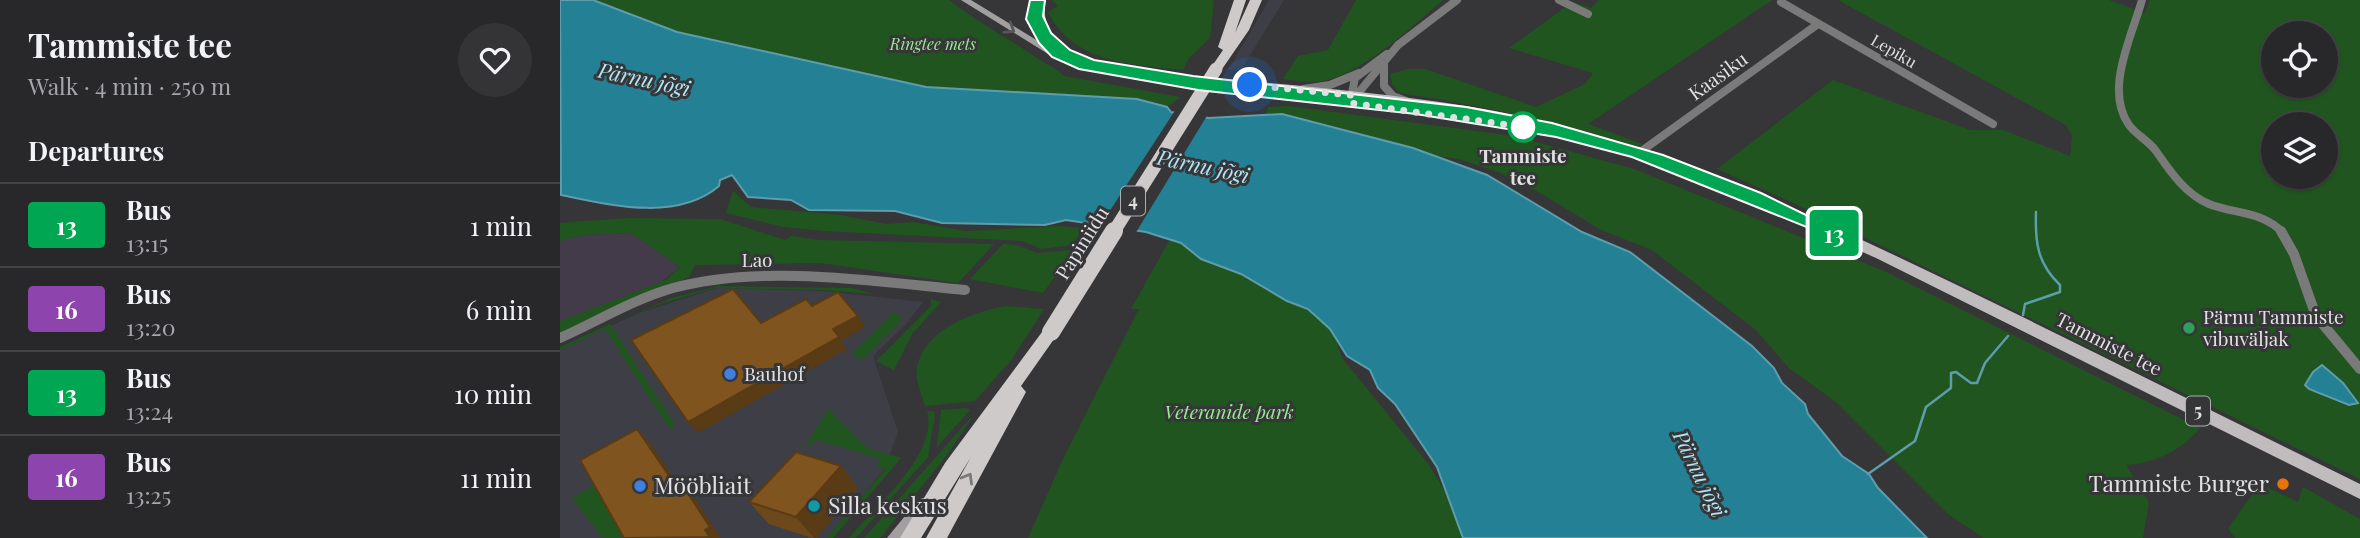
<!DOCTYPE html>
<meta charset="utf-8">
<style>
:root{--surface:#28282b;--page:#343437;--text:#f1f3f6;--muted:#a5a6a9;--line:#444447}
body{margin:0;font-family:"Playfair Display",serif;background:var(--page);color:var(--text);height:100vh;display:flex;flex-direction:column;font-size:26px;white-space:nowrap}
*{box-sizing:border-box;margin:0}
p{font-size:23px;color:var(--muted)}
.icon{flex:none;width:38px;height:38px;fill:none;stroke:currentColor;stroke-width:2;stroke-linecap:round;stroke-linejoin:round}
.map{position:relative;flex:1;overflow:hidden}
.drawer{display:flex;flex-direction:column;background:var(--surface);width:560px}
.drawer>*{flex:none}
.badge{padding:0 14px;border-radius:5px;font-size:24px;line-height:46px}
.fabs{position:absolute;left:1701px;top:21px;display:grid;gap:14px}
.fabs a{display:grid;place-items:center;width:77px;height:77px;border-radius:50%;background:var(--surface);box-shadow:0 2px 5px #0004,0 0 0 2px var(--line);font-size:35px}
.you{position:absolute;width:35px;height:35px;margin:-18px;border:5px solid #fff;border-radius:50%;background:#1a73e8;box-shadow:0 0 0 10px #1a73e833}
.map>.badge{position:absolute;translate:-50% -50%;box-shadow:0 0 0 4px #fff}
h2{padding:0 28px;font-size:26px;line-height:63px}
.round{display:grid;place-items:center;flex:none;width:74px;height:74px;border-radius:37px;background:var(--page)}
.summary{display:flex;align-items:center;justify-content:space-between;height:119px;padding:0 28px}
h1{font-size:33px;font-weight:700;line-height:52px}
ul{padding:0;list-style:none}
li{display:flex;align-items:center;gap:21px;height:84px;padding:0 28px;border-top:2px solid var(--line)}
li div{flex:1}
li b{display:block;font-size:26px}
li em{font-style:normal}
li .badge{min-width:77px;font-weight:700;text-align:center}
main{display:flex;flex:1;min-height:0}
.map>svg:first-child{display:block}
.built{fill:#3e3e47}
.industrial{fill:#433a4a}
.green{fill:#21551f;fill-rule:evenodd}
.water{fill:#248095;stroke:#5d9dac;stroke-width:2}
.pier{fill:#363639}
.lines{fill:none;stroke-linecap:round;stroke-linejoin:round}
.stream{stroke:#5d9dac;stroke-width:2.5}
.minor-far1{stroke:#7b7a7a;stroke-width:8}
.minor{stroke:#7b7a7a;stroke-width:10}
.secondary{fill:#a29fa0;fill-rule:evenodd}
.primary{fill:#c0bcbd;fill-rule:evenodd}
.trunk{fill:#cecaca;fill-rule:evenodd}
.trunk-bridge-far1{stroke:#cecaca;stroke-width:13}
.trunk-bridge{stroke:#cecaca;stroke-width:18}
.wall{fill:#6d481b}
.shaded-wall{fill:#593b16}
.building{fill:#7f541f;stroke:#593b16;stroke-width:2}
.oneway{stroke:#565658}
.oneway2{stroke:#7a797a}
.line{fill:#00a651;stroke:#fff;stroke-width:2}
.walk{stroke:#e1e1e3;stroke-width:7;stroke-dasharray:0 12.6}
.stop-dot{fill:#fff;stroke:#00a651;stroke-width:3.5}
.leisure-dot{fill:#2e9e5b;stroke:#363639;stroke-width:2.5}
.shop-dot{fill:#3f7fe0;stroke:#363639;stroke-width:2.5}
.food-dot{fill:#e8710a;stroke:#363639;stroke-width:2.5}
.culture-dot{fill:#0f9aa8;stroke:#363639;stroke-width:2.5}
.labels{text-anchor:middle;stroke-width:6;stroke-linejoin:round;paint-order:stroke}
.far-park-label{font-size:16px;font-style:italic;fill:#9aea94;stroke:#363639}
.far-street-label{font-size:16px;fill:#e1e1e3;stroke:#363639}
.shield{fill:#363639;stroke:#aeaeb0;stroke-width:2}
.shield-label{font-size:18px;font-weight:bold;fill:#e1e1e3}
.street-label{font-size:19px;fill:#e1e1e3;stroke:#363639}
.stop-label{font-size:19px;font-weight:bold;fill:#e1e1e3;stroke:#363639}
.poi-label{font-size:19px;fill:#e1e1e3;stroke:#363639;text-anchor:start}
.park-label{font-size:19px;font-style:italic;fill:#9aea94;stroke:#363639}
.water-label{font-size:21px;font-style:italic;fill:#b1e5f3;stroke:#363639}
.near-poi-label{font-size:23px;fill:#e1e1e3;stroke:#363639;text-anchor:start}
</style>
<main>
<section class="drawer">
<div class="summary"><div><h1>Tammiste tee</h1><p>Walk · 4 min · 250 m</p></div><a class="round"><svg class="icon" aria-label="heart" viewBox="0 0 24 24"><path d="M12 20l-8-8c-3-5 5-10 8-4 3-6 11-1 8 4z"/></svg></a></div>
<h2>Departures</h2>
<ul>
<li><span class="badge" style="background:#00a651;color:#fff">13</span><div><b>Bus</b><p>13:15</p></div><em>1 min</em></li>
<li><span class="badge" style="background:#8e44ad;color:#fff">16</span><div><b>Bus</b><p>13:20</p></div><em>6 min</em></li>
<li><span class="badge" style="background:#00a651;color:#fff">13</span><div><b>Bus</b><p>13:24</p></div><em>10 min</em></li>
<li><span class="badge" style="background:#8e44ad;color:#fff">16</span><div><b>Bus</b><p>13:25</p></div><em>11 min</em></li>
</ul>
</section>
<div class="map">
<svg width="1800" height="538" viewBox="0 0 1800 538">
<rect width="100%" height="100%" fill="#363639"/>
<path class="built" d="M709,0H724L681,70H668Z
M157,288L261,291L363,302L347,323L313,356L338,432L324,470L268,538H0V349L77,314Z"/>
<path class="industrial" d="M71,233L120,267L99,284L0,322V241L22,235Z"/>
<path class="green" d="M33,0H389C417,22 448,38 477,58C487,65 495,67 504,76L621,97L607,107L577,99L366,87L117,32Z
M492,0H654L650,38L629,58L623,70C573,65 513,63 488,12L498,6Z
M796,0H883C852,26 798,79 756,82C746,82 734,80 723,79L738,56L768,50Z
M1039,0H1212L1028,124L1082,144L1079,147C1000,123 922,105 840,93L832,84L830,74L848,69H865L976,107L1025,84L1033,73L949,48L1007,6L1009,1L1031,8Z
M1278,0H1549L1585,13L1590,0H1800V479L1242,207L1157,169L1273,80L1410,130H1443L1510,156L1512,136L1506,125ZM1713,33H1766V86H1713ZM1713,124H1766V177H1713Z
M728,106L954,136L1074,169L1324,271L1640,428C1622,451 1594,463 1566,465L1589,502L1583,538H1424L1388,514L1276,402L1229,368L1196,330L1092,250L1041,230L982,194L941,173L899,159L871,155L789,130L722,114H706L708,107Z
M173,191L191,207L280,215L327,224L353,222L406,231L500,226L523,228L513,245L481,249L462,241L264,231L223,227L166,213Z
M66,218L160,219L225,240L231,236L260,240L434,244L398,283L261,263L135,265L129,277L0,333V321L106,280L120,267L71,233L22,235L0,241V223Z
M610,239L657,260L768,316L782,358L869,465L913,538H468L502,461L579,309H571Z
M443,244L456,245L477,253L509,250L512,253L483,293L410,279Z
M159,286L292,288L314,294L262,290L155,288L103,303L62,321L111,298Z
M371,299L381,302L352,334L334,370L316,361L371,306Z
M446,306L484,309L452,359L415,401L365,406C361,392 353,377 358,363C368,328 414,312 446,306Z
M333,313L343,317L342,320L304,358L298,359L292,353Z
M50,324L115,424L113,427L109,428L45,329L0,350V347Z
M405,408L410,410L377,447L381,410Z
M268,409L307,448L341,458L273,538H266L326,469L316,466L321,459L258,440L245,447Z
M367,411H373L375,415L368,457L296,538H289C315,507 379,454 367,411Z
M414,414L387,455L320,538H304Z
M36,484L67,538H43L12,498Z
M1700,484L1738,502L1743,487L1800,519V538H1675L1668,528Z"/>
<path class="water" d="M0,0H33L117,32L366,87L577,99L607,107L611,112L649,118L722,114L853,148L927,175L1022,232L1070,252L1192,346L1214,368L1222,383L1245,404L1248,414L1282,456L1309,474L1318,488L1367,538H903L877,467L835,404L818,388L810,370L787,356L770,329L748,309L727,301L681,274L641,259L621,243L586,232L506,220L485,225L382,223L335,211L249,210L231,200L188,197L172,175L160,180L159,186C117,222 50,205 1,195Z
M1762,365L1783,383L1798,403L1789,405L1749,389L1745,385L1753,372Z"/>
<path class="pier" d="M616,109L648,114L575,234L538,229Z"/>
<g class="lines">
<path class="stream" d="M1463,315L1465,304L1500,292V285C1477,263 1475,242 1476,212
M1308,474L1355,441L1366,407L1391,388V373L1396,372L1411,383H1417L1425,363L1448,336"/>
<path class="minor-far1" d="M999,0L1028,14
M1582,0C1572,36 1544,90 1569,125C1576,135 1588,140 1596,151C1610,171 1625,194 1649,204C1674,214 1703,211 1723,233
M1221,2L1433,124
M824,61V86L833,96L846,101
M743,89L770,85L799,73
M790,103L838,45L897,0
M790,103L795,78L827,54
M1076,155L1258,24"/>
<path class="minor" d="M1721,231L1734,254L1756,316L1800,369
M0,338C36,322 74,299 113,288C203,264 312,281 405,290"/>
<path class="secondary" d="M401,0H411L501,55L496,58L493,57Z
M363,498L368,500L371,505L345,538H327L358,500Z"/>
<path class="primary" d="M476,0H486C480,27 497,44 521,55C568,77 626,76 677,80C753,87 830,94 906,106C1080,134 1241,210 1399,286C1533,351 1666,418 1800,484V499L1316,258L1145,182L1027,141L970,126L909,114L774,96L605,81L535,68L507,57L484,39L474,20Z"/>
<path class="trunk" d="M674,0H686L675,33L690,0H702L689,30L660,72H652L650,69L663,50L658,47Z
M491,326L497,328L499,332L461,386L466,392L387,538H366L411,457L361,538H340L385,463L485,328Z"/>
<path class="trunk-bridge-far1" d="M553,233L656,69"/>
<path class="trunk-bridge" d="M491,332L554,231"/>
</g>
<path class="wall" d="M281,466L298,488L256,538H252L209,524L189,502Z"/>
<path class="shaded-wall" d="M298,316L305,327L281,341L287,349L138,433L128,422L273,329Z
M77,429L88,440L131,503L120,492Z
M281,466L298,488L256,538H254L236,517Z
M125,489L136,500L161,538H149Z"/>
<path class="building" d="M173,289L201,323L246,299L252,306L278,292L298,316L273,329L279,337L128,422L71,340Z
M77,429L120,492L125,489L150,527L145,530L150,537L64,538L20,460Z
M236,452L281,466L236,517L189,502Z"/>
<defs><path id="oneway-chevron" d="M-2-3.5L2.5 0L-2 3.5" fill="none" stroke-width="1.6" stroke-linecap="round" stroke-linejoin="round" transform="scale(1.75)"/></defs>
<use class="oneway" href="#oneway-chevron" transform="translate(450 29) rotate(32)"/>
<use class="oneway2" href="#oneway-chevron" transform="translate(408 478) rotate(-60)"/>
<path class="line" d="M470,0H485L483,16L491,33L510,50L534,60L633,76L906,107L992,123L1103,155L1201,193L1285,234L1278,239L1274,238L1072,157L996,137L856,114L638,90L519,69L492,57L479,43L466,19Z"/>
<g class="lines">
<path class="walk" d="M690,85L791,95L790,103L963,127"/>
</g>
<circle class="stop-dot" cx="963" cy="127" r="14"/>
<circle class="leisure-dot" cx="1629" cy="328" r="7"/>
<g class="shop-dot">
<circle cx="170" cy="374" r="7"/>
<circle cx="80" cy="486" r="7"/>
</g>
<circle class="food-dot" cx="1723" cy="484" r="7"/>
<circle class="culture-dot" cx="254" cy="506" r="7"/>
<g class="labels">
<g class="far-park-label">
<text x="373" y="50">Ringtee mets</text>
</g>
<g class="far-street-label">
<text transform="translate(1334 51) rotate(30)" y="6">Lepiku</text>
</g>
<g class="shield">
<rect x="561" y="186.5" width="24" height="29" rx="5"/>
<rect x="1626" y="396.5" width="24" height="29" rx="5"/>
</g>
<g class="shield-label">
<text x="573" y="207">4</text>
<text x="1638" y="417">5</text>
</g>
<g class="street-label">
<text transform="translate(1158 76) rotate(-36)" y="7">Kaasiku</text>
<text transform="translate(522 243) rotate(-58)" y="7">Papiniidu</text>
<text x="197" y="267">Lao</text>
<text transform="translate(1549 344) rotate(27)" y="7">Tammiste tee</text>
</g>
<g class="stop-label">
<text x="963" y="163">Tammiste<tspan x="963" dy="22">tee</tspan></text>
</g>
<g class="poi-label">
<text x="1643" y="324">Pärnu Tammiste<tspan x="1643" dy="22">vibuväljak</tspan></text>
<text x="184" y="381">Bauhof</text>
</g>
<g class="park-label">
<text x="669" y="419">Veteranide park</text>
</g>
<g class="water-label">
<text transform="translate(84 80) rotate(12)" y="7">Pärnu jõgi</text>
<text transform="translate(643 167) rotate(12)" y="7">Pärnu jõgi</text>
<text transform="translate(1139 474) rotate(64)" y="7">Pärnu jõgi</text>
</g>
<g class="near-poi-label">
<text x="1709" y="492" text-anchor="end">Tammiste Burger</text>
<text x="94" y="494">Mööbliait</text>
<text x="268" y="514">Silla keskus</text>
</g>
</g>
</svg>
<div class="fabs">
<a><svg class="icon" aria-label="locate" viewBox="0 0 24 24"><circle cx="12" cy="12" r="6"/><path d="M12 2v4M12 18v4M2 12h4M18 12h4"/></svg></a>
<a><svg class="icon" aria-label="layers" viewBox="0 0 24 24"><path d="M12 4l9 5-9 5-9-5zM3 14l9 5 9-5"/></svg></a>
</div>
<div class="you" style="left:690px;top:85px"></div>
<b class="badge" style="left:1274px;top:233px;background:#00a651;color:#fff">13</b>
</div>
</main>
